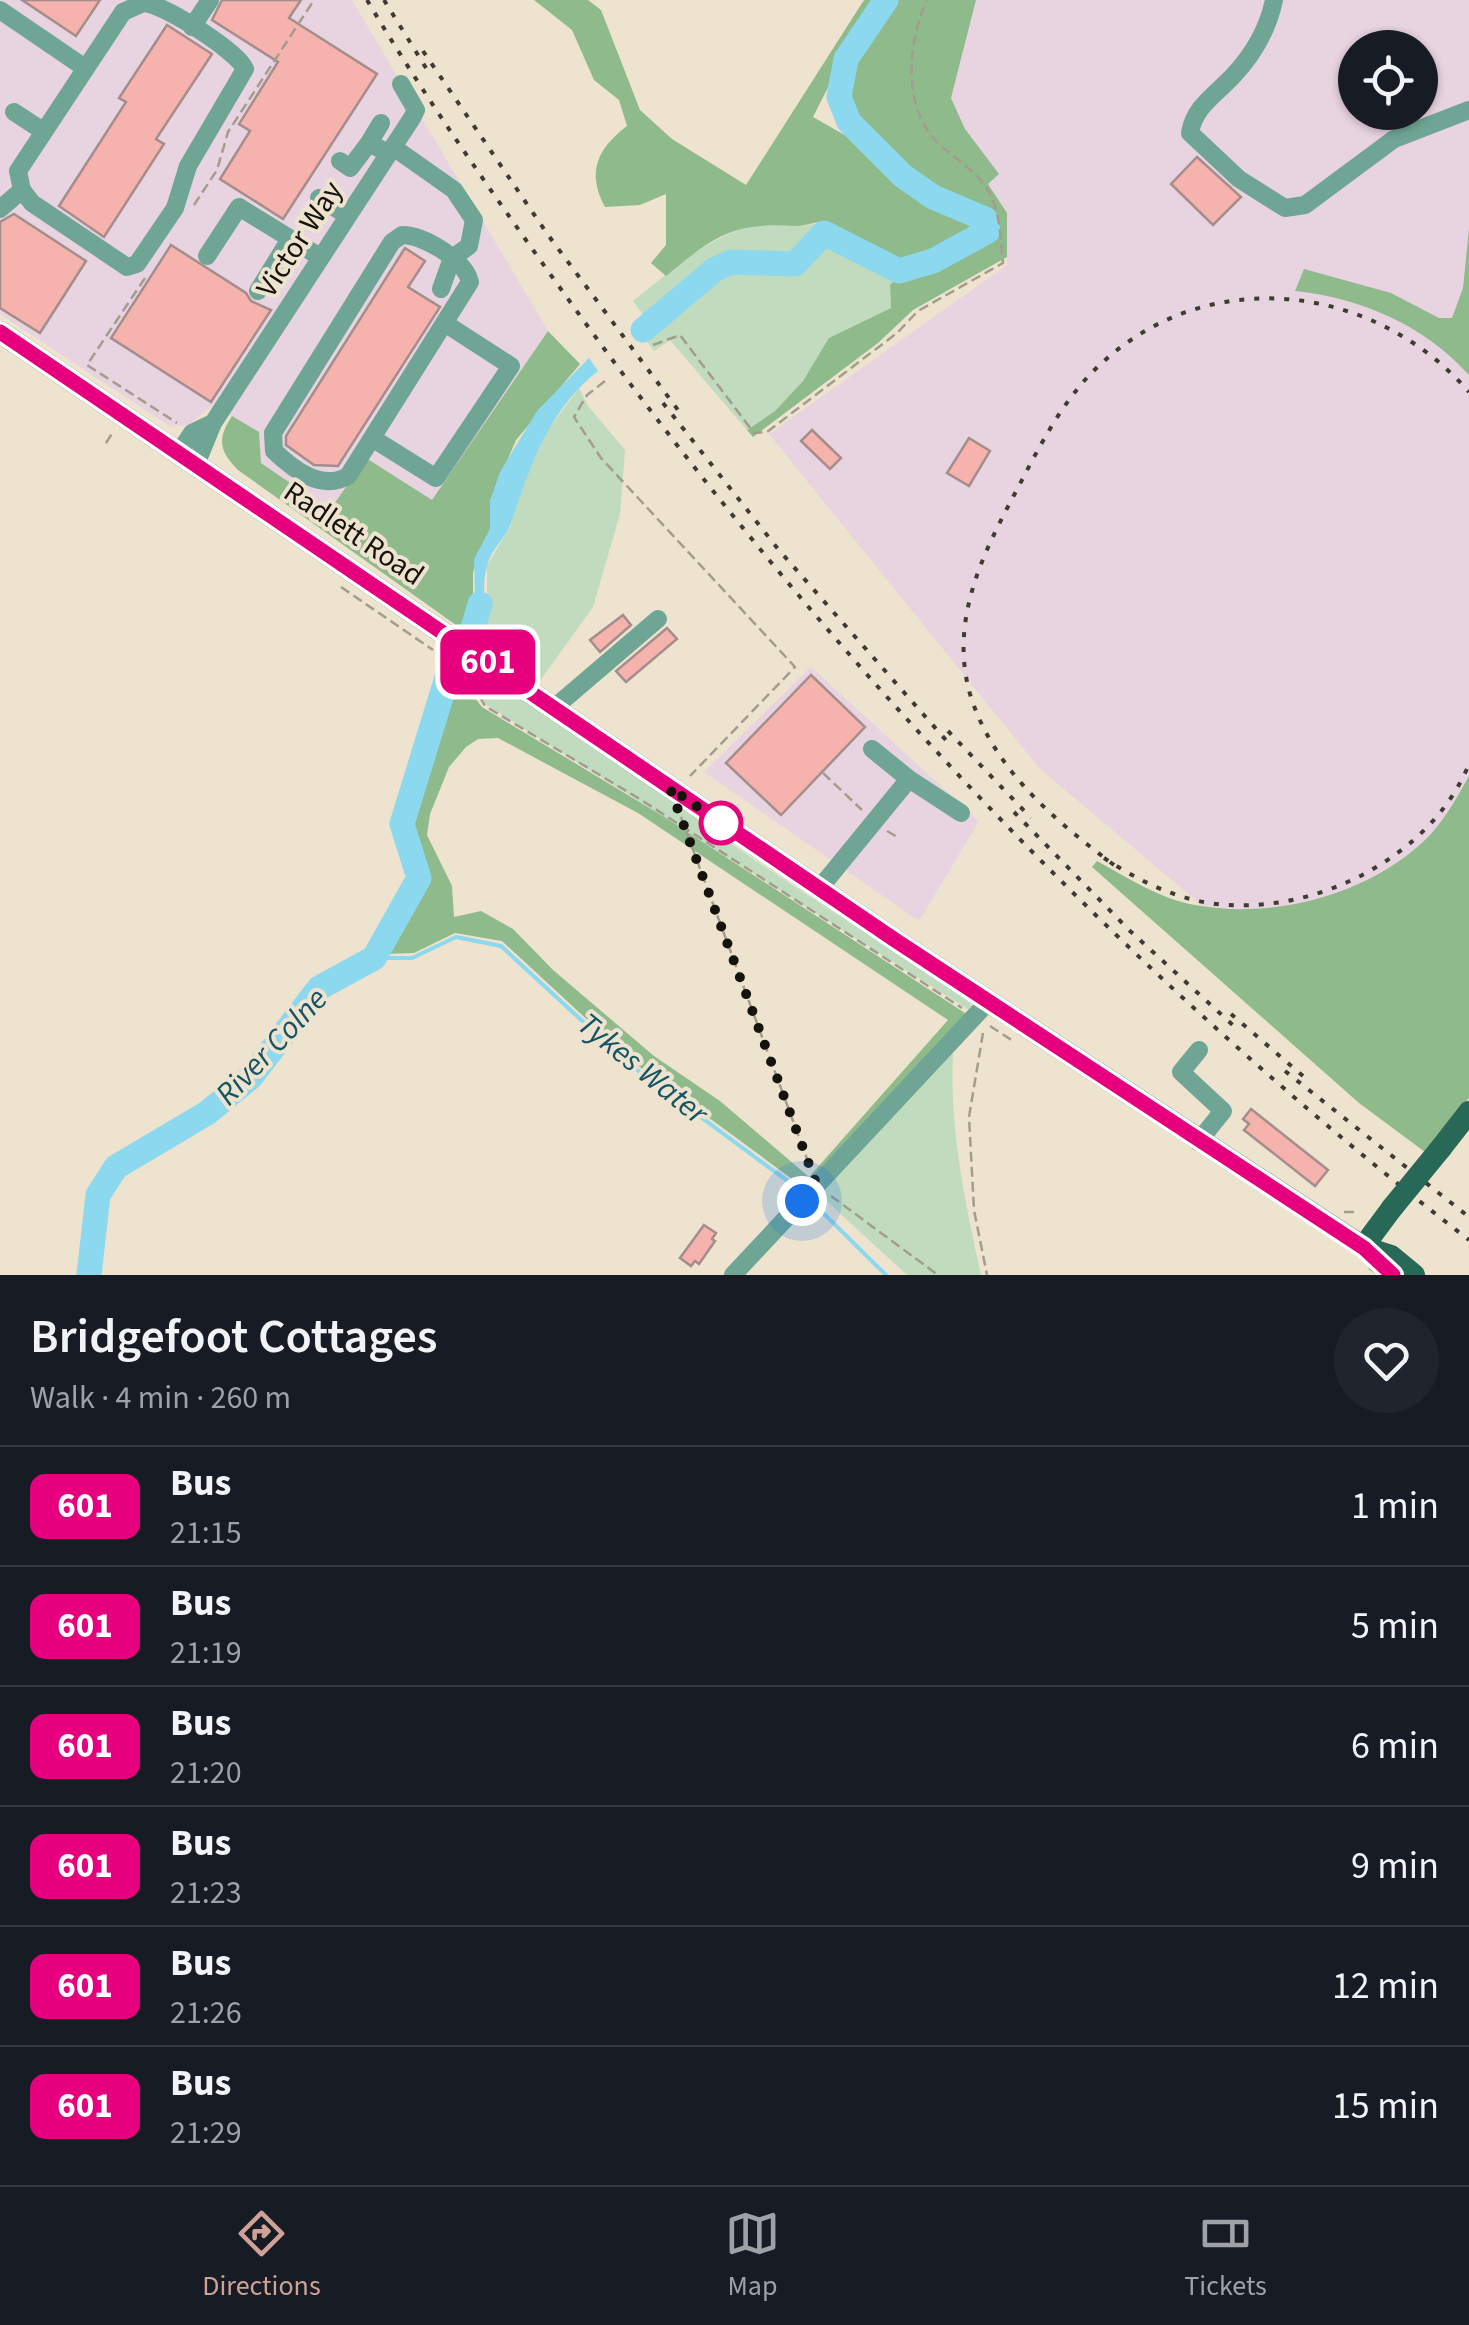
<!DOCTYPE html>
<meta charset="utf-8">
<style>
:root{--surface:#171b24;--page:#20242c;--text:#f1f3f6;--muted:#9ea1a6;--line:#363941;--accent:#cfa297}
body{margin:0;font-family:"Source Sans 3",sans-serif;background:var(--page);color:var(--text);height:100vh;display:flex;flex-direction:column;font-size:38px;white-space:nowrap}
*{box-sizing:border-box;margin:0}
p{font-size:32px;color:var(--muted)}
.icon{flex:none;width:55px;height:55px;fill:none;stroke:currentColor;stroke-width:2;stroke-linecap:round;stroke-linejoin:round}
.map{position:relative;height:1275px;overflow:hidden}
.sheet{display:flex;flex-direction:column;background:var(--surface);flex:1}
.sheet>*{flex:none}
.badge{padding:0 20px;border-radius:15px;font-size:35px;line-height:65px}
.controls{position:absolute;left:1338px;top:30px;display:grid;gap:20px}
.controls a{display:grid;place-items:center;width:100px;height:100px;border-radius:50%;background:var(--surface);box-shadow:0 2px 8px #0004;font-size:50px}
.you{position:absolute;width:50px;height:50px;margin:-25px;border:8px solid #fff;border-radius:50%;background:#1a73e8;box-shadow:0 0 0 15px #1a73e833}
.map>.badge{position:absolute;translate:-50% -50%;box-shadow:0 0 0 5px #fff}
.round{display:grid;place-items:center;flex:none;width:105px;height:105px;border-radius:52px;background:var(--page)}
.head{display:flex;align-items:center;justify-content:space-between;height:170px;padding:0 30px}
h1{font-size:48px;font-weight:600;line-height:75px}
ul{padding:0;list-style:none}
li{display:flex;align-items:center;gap:30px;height:120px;padding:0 30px;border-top:2px solid var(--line)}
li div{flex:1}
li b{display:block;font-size:38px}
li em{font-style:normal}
li .badge{min-width:110px;font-weight:700;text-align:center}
.dock{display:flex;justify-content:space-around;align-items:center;height:140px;border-top:2px solid var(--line);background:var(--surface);font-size:28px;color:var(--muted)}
.dock a{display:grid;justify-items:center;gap:5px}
.dock .active{color:var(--accent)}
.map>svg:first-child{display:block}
.industrial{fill:#e8d3e0;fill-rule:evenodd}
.green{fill:#c0dbbd}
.forest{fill:#8fba8b;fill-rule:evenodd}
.water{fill:#8cd8ee}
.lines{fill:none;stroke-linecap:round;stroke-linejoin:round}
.stream{stroke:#8cd8ee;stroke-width:4}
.river{stroke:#8cd8ee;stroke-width:25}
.building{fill:#f6b2ac;stroke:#a48d8b;stroke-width:2.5}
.path{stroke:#a49c8d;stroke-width:2.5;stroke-dasharray:10 5;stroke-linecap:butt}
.minor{stroke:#6fa594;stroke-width:18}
.major{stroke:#276856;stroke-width:22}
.rail{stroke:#3f3b32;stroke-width:4;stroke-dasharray:5 10;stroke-linecap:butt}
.major-bridge{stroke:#276856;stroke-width:22}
.line-casing{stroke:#fff;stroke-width:22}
.line{stroke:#e6007e;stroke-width:15}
.walk{stroke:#16130c;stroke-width:10;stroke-dasharray:0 18}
.stop-dot{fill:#fff;stroke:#e6007e;stroke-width:5}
.labels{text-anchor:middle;stroke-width:8;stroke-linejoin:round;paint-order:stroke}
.street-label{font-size:30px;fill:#16130c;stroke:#ede3cf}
.water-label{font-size:32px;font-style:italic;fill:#145464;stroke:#ede3cf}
</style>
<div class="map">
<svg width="1469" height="1275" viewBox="0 0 1469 1275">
<rect width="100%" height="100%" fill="#ede3cf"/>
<path class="industrial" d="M0,0H352L548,331L433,500L331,510L261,463L258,432L214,405L188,425L171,427L0,314Z
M953,0H1469V1079L1237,935L1040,769L769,434L1007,265V213L927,87ZM1355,48H1420V112H1355Z
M811,667L979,821L919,921L704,772Z"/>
<path class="green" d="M768,222L801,226L827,222L902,264L901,273L890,286L891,308L830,338L803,381L775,411L747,430L670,340L654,351L635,324L644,316L633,301C675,268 714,230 768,222Z
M579,388L588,406L625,450L620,514L593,607L539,682L475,638L487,596V566L511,525L516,498L548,430Z
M471,660L756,861L970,1003L974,1013L485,704L466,673Z
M953,1052C949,1127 965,1202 981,1275H907L820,1195Z"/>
<path class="forest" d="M534,0H588L601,10L640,110L672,139L746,185L864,0H883L842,60L813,117L848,137L915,198L942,204L976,225L974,236L902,264C887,257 837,224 828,222C819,220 807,226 797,226C732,222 716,235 666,276L651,263L666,245V194L640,205L605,207C586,172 598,148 627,126L619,100L594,80L572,30Z
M891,0H976L951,98L965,129L999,174L988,184L1007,213V257L913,310L878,343L753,437L747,430L775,411L803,381L829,338L891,308L890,285C909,264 963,254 992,232L987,216C932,187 827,145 848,65C854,43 878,19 891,0Z
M1469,229V375C1424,325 1361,298 1295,291L1304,269L1391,293L1439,318H1452L1463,288Z
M548,331L580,364L516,440L490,501V529L473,572V610L463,630L238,470C219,451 217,439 232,416L259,432L261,463L330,510L366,458L432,500Z
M455,672L482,707L666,818L968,1015L807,1190L633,1062L502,941L455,933L414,953L381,954L424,877L404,821ZM498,738L638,813L948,1020L809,1177L720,1101L654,1056L553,970L513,929L481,911L454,917L452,886L427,835L430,814L449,767L466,747L478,739Z
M1469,776V1098L1425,1152L1359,1103L1092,867L1097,861C1128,878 1160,899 1195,905C1275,920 1373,894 1431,834C1446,817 1458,796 1469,776Z"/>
<path class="water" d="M589,358L598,371C549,409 530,467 511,523C506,538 492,548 488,563C479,590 491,606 475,638L463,630L475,597L474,559L490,529V501L500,472L537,411Z"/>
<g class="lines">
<path class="stream" d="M374,958H412L456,937L501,946L629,1064L801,1191
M811,1201L886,1275"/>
<path class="river" d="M643,330L714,270L731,262L795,264L824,233L899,271L933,261L988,231L985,219L933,197L903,176L849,122L839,97L846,59L886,0
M89,1275L98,1195L116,1167L207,1113L251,1077L319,988L374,958L419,878L402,824L449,671L471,635L480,604"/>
</g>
<path class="building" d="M22,0H100L76,36Z
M222,0H301L289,18L377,74L283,219L220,179L250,131L239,124L278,62L212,20Z
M167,25L212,54L156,139L164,144L104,237L59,206L126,102L119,98Z
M1197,157L1241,197L1213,225L1171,184Z
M14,214L86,261L40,333L0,308V222Z
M171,245L246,293L251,301L271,310L211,402L111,338Z
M405,248L425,261L408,287L440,307L338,466L314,465L286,445V436Z
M812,430L841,458L830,469L801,441Z
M969,438L990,451L969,486L947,473Z
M623,615L631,625L600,652L590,640Z
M667,628L677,639L626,682L616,671Z
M811,675L865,727L781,815L726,763Z
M1251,1109L1328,1170L1315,1186L1244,1130L1249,1124L1243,1119Z
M704,1225L716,1233L712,1239L715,1241L699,1264L695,1261L691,1266L680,1258Z"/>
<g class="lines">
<path class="path" d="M194,205L217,170L228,132L314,0
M145,278L87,365L177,423
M653,345L680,335L754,433L767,432L897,333L918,311L1003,263C1000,238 1001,209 986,187C974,169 950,156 935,140C902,104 908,41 927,0
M605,381L587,395L574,417L601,458L795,667L690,776
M106,443L113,432
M341,587L433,650
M465,671L485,706L643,801L962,1008
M823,773L862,810
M681,817L810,1167
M887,831L899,838
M990,1026L1013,1041
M983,1033L969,1117L974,1210L987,1275
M831,1196L938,1275
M1344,1212H1358
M1369,1268L1380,1275"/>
<path class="minor" d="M1274,0C1268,29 1253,55 1232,77C1215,95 1194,107 1190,133L1239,179L1285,208L1305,205L1394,139L1469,110
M143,3C163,3 238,52 245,69L188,166L175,208L137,264L127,267L32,203L22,190L18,171L123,12Z
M0,10L85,68
M192,27L210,0
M14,112L43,131
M381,123L369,143L388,153
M393,147L454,190L474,220L469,246L452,258L441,289
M340,161L350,168L369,143
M319,198L347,215
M0,209L22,190
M402,235C424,235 465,260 470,282L348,476C321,491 294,470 274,451L273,433L392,242Z
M207,256L239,207L320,257
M258,291L290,239
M213,423L412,118L416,110L401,84
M372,438L436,478L511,366L446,324
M180,451L192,433L213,423L197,462
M555,707L658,619
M909,779L961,813
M819,889L909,779L872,749
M1198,1142L1223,1111L1181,1072L1199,1050
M733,1275L988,1002"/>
<path class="major" d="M0,332L895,940L1363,1247L1391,1256L1414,1275
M1441,1148L1469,1112
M1363,1247L1392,1208"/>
<path class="rail" d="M367,0C427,101 495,197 563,292C819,650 1121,971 1469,1240
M384,0L426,68
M423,51L548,235L678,410
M663,403L778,549L952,747
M948,731L1031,818
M1014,812L1129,930L1236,1028
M1104,858C1136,879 1171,897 1209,903C1309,918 1430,860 1469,764
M1114,865C1053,819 993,769 970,694C950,624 980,559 1012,499C1038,450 1062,398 1104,361C1213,263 1376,285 1469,392
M1231,1014L1303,1076
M1285,1071L1469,1217"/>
<path class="major-bridge" d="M1392,1208L1441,1148"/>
</g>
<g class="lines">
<defs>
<path id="line" d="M0,332L895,940L1364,1248L1393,1275"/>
</defs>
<use href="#line" class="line-casing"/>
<use href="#line" class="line"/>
<path class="walk" d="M721,823L731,830L670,788L817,1186L802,1201"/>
</g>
<circle class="stop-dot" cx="721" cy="823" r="20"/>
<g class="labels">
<g class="street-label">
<text transform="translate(299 239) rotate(-57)" y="10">Victor Way</text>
<text transform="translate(354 533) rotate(34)" y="10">Radlett Road</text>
</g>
<g class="water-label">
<text transform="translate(271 1046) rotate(-47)" y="11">River Colne</text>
<text transform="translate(643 1068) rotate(39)" y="11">Tykes Water</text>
</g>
</g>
</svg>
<div class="controls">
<a><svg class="icon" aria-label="locate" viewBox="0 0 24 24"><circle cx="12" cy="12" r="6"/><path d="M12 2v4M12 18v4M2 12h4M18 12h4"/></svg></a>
</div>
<div class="you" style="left:802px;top:1201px"></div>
<b class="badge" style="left:488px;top:662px;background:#e6007e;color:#fff">601</b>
</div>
<section class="sheet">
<div class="head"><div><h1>Bridgefoot Cottages</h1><p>Walk · 4 min · 260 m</p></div><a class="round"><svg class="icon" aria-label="heart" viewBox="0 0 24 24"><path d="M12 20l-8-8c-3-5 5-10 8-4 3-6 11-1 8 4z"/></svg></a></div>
<ul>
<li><span class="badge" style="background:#e6007e;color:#fff">601</span><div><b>Bus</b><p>21:15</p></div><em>1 min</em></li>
<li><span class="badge" style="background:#e6007e;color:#fff">601</span><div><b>Bus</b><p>21:19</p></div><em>5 min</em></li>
<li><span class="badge" style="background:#e6007e;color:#fff">601</span><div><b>Bus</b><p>21:20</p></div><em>6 min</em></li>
<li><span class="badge" style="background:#e6007e;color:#fff">601</span><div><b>Bus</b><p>21:23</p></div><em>9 min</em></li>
<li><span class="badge" style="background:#e6007e;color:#fff">601</span><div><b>Bus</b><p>21:26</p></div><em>12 min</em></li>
<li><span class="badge" style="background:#e6007e;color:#fff">601</span><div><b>Bus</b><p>21:29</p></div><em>15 min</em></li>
</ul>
</section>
<nav class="dock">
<a class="active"><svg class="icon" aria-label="directions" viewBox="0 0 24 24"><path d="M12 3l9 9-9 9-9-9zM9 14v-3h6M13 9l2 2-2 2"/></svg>Directions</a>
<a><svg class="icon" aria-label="map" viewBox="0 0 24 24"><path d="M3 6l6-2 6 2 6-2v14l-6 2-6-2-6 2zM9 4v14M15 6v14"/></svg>Map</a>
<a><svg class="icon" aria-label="tickets" viewBox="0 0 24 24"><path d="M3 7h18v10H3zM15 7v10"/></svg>Tickets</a>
</nav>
